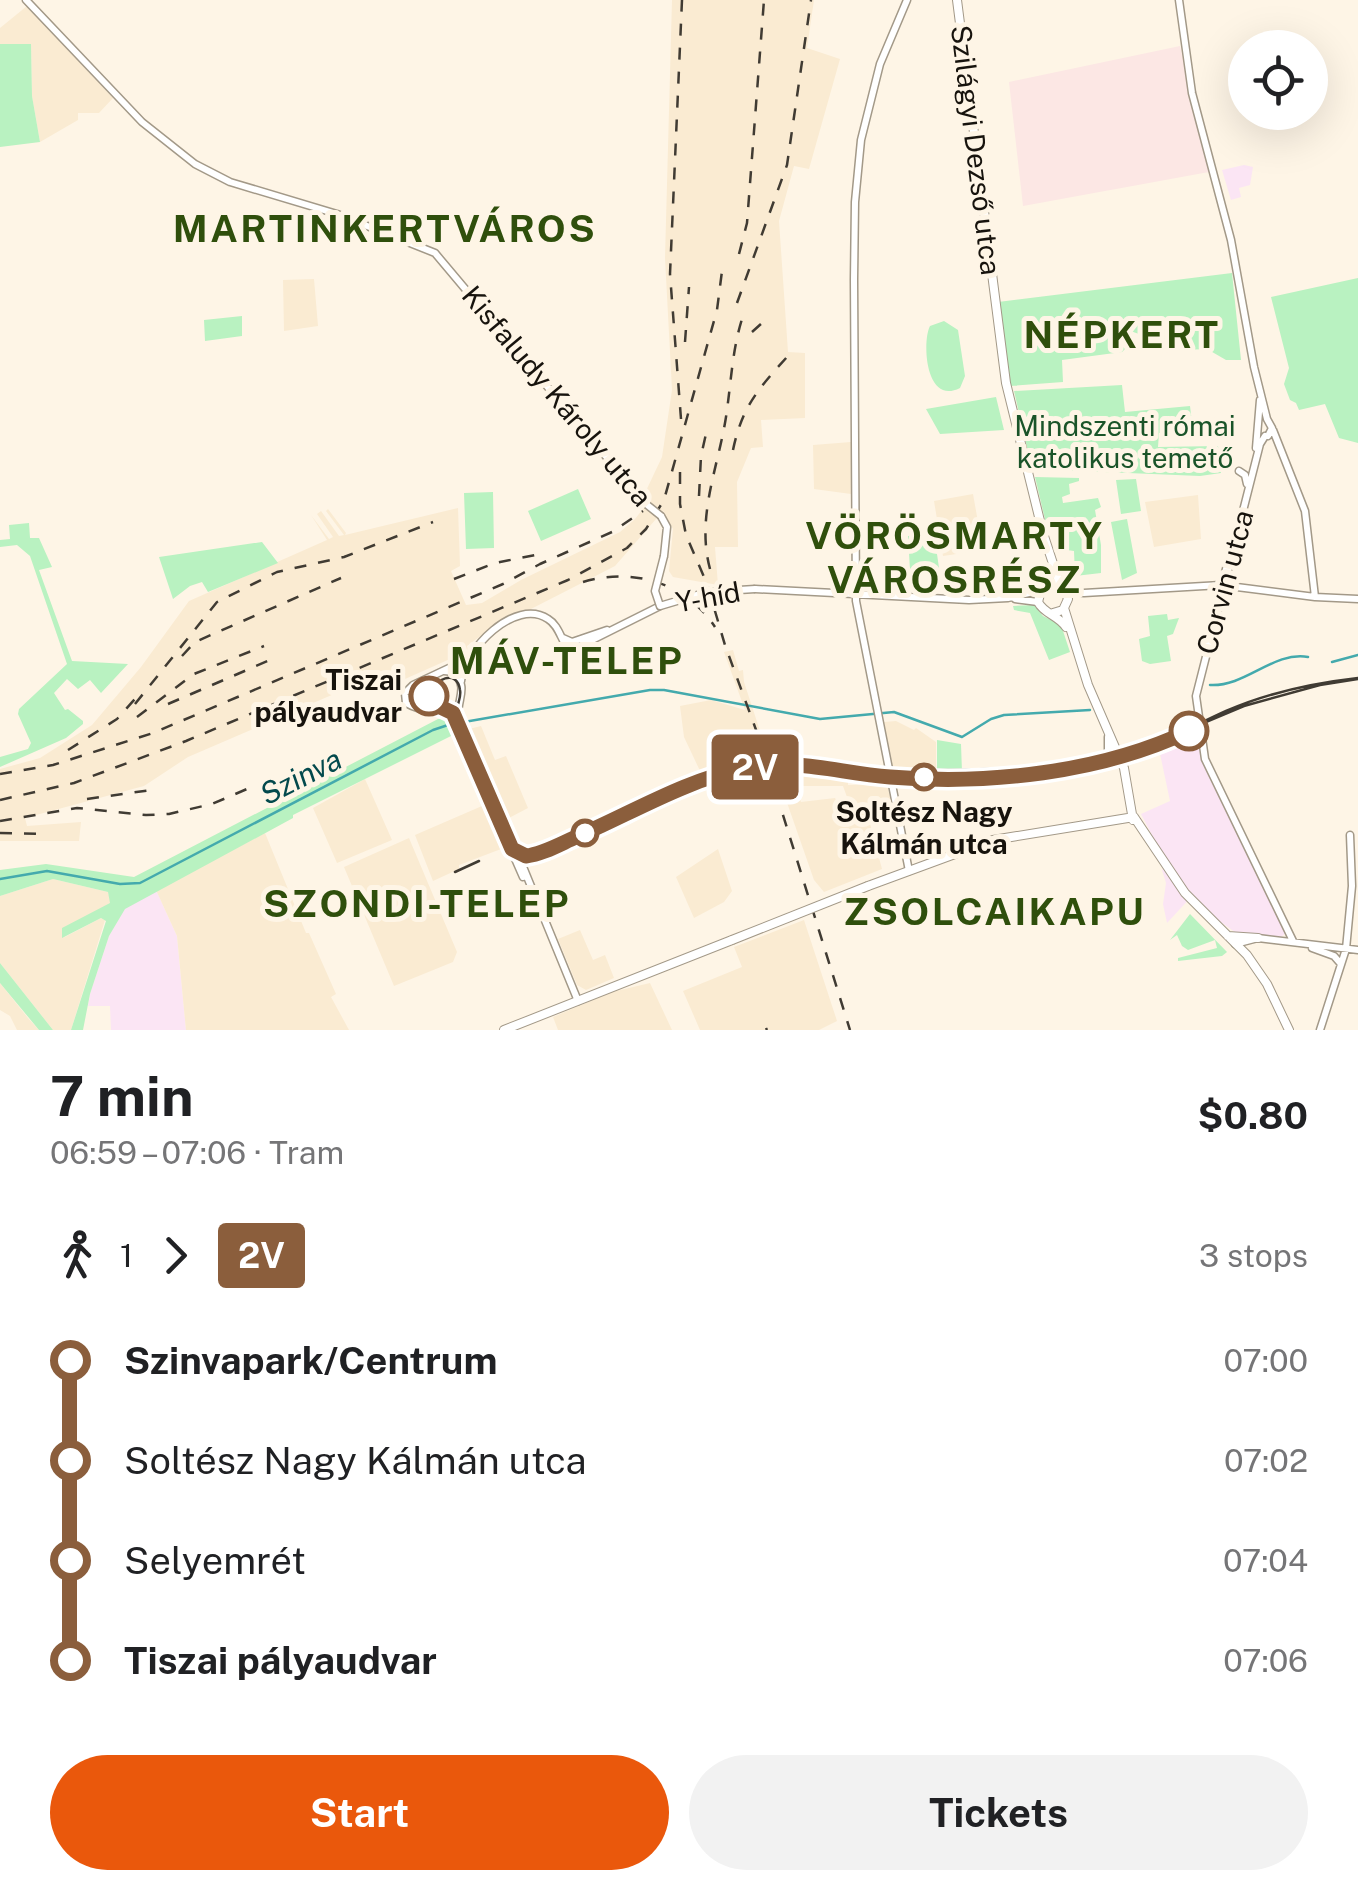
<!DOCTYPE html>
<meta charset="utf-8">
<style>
:root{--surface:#fff;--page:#f2f2f2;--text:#202124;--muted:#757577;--accent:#ea580c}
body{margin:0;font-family:"Public Sans",sans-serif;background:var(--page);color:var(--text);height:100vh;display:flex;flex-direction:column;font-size:38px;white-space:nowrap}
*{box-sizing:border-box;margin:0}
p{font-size:32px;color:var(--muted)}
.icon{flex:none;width:55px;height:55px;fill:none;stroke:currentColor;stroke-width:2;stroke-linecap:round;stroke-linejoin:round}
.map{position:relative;height:1030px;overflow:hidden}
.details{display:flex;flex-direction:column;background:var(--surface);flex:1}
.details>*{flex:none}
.badge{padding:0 20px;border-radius:8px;font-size:35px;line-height:65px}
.buttons{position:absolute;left:1228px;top:30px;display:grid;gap:20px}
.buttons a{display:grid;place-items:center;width:100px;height:100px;border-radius:50%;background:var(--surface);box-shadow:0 10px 40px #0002;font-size:50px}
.map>.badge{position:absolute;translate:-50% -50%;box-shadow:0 0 0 5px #fff}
.legs{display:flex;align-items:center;gap:15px;height:110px;padding:0 50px;font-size:32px}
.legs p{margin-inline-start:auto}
.summary{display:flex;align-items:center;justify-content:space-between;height:170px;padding:0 50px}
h1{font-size:55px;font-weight:700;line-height:75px}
.cta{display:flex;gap:20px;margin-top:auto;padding:20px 50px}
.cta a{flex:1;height:115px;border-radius:60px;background:var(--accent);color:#fff;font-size:40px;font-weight:700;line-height:115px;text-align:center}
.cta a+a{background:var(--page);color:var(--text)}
ul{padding:0 50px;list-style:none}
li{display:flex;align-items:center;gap:35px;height:100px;font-size:38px}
li i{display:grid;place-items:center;width:15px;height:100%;margin:0 12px;background:currentColor}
li i::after{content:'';width:25px;height:25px;margin:-12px;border:8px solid;border-radius:50%;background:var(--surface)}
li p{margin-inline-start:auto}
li:first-child i{background:linear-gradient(#0000 50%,currentColor 0)}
li:last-child i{background:linear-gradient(currentColor 50%,#0000 0)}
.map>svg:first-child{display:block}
.commercial{fill:#fbe5f4}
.built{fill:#faebd2}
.medical{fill:#fce7e4}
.green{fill:#b9f2c1}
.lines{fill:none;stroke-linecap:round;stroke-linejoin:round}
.stream{stroke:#44aaad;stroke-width:2.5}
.secondary-casing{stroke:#a39988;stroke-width:9}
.primary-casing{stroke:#a39988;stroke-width:10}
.secondary{stroke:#fff;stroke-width:6}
.primary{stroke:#fff;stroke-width:8}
.tram{stroke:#403b33;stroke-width:2.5}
.rail{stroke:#403b33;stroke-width:2.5;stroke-dasharray:12 12;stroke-linecap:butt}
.secondary-bridge-casing{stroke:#a39988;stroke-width:9;stroke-linecap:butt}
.primary-bridge-casing{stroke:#a39988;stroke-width:10;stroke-linecap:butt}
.secondary-bridge{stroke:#fff;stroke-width:6}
.primary-bridge{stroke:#fff;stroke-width:8}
.line-1-casing{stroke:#fff;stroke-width:22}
.line-1{stroke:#8b5e3c;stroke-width:15}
.stop-1-dot{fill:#fff;stroke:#8b5e3c;stroke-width:5}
.labels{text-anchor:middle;stroke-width:10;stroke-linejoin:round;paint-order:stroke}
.street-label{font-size:28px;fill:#17130d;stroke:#fef5e6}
.park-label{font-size:28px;fill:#1a5429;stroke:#fef5e6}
.stop-label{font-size:28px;font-weight:bold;fill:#17130d;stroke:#fef5e6;text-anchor:end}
.water-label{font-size:30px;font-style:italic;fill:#03494c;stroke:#fef5e6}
.district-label{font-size:38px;font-weight:bold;letter-spacing:2.5px;fill:#2f4f0c;stroke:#fef5e6}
</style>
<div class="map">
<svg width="1358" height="1030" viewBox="0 0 1358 1030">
<rect width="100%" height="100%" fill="#fef5e6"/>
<path class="commercial" d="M1244,165L1253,167L1250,185L1239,188L1241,197L1231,200L1222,170Z
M1198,742L1206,771L1286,933L1281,937L1236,933L1211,915L1192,896L1167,923L1163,904L1166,883L1162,870L1167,864L1141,814L1170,801L1159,749Z
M156,890L177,936L186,1030H111L110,1006H88L90,994L109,936L125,908Z"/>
<path class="built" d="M672,0H814L807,48L840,59L809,169L794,166L779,221L788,352L805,353V418L761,420L763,447L751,448L737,482L738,547H715L718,585L673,577L669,571L673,529L663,511L615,566L486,632L467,646L468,651L396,683L388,672L355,685L188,757L144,786L25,818L27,826L81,822L79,841H0V769L40,758L92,725L141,667L189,601L327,540L311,515L329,539L333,537L317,514L321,511L339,536L344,535L326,511L328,509L346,533L345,535L458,508L460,566L451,571L466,605L482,603L521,580L620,532L635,519L650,500L644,495L662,457L672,390L665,258Z
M27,6L113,98L99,113H78V120L40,142L32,96L31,45L0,44V28Z
M314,279L318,326L284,331L283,280Z
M851,442V494L814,489L813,445Z
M973,494L983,550L943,556L934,501Z
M1198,495L1201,539L1154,547L1145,502Z
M733,650L739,671L743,670L744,682L762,737L752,740L757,759L701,773L684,737L680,706L711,700L745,710L724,652Z
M896,721L914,730L916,728L936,742V773H893L884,722Z
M481,726L495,760L506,756L528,808L505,820L465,730Z
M787,769L848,774V785L887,784L892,806L861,807L868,816L882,869L824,892L814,880L784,794L796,789L801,802L835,798L842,810L851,808L843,786H791Z
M365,779L392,840L337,863L313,808Z
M482,806L501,849L459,865V869L433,881L415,835Z
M265,833L306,933H309L336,994L331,997L349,1030H186L177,936L156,890Z
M409,838L457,952L453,962L394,986L344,867Z
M718,849L732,891L724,902L694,918L676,877Z
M53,879L108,892L111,903L63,938L101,918L105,920L71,1030H53L0,963V896Z
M804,920L837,1021L819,1030H700L683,991L742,967L734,947Z
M580,930L593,960L605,955L614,978L586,990L577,985L558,939Z
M0,983L28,1018L39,1030H17L10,1016L0,1010Z
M650,983L672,1030H558L553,1017L612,992Z"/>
<path class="medical" d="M1180,46L1209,172L1023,206L1009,82Z"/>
<path class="green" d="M0,44H31L32,96L40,142L0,147Z
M1232,273L1241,360H1226L1207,349L1182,350L1128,330L1131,343L1122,352L1062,360L1063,382L1010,386L998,302Z
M1358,278V443L1339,438L1325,404L1299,410L1296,403L1290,400L1284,384L1289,368L1271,297Z
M242,316V336L205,341L204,320Z
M944,321L958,330L965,376L960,388C925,406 922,341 930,326Z
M1122,385L1125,412L1190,406L1193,431L1159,433L1158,447L1218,446L1221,473L1200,476L1032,469L1014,391Z
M996,397L1004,430L940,434L926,409Z
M1035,477L1079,478V481L1069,484L1070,494L1062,497L1063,503L1098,498L1101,507L1095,510L1101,545V573L1075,576L1074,551L1067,550L1062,532H1048Z
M1136,479L1141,511L1121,514L1116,480Z
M578,489L591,519L541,541L528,511Z
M493,492L494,548L466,549L464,493Z
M1127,519L1137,573L1122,580L1111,522Z
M29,523L30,538H39L52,567L39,570L72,661L128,664L101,693L90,680L78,689L67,679L54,693L65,710L68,709L83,721V724L66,738L0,767V757L28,749L31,743L18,714L19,709L67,664L30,556L17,545L0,547V540L10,539L9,525Z
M934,533L939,568L910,570L908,536Z
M262,542L278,563L208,592L202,582L190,586L173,599L159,557Z
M1034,605L1043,616L1061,625L1070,652L1049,660L1030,613L1014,610L1013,606Z
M1167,614L1168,620L1179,618L1173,634L1167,636L1171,661L1150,664L1142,661L1139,639L1150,636L1148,616Z
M448,718L455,734L293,815V818L125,909L109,936L90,994L83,1030H71L106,921L101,918L62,938V928L110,903L108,892L53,879L0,896V870L46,864L134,877L438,719Z
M937,740L961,744L962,772L937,773Z
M1190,914L1227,952L1222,956L1178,961V958L1217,948L1215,940L1188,950L1182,946L1177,935L1170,940Z
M0,963L53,1030H39L0,983Z"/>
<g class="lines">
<path class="stream" d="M1332,662L1358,655
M1210,685C1246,687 1273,651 1308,657
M464,722L650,690H664L820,719L894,712L962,737L991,719L1004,715L1090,710
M0,879L47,871L120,884L140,883L433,730L451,724"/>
<defs>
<path id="secondary" d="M26,0L142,122L195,164L230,182L337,214L435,253L646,504
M907,0L880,64L861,140L855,202L854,280L856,601L909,871
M1179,0L1192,93L1231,240L1254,367L1267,419L1272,428L1268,436
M1273,430L1305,511L1315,597
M1265,436L1260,444L1196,696L1205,759L1293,941
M1256,448L1260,400
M1239,471L1245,475L1247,484
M661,516L667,527L664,556
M755,589L969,600L1008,598L1041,590
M1066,591L1084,593L1221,585L1315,597L1358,599
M1015,599L1038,602
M563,638L572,642L607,630
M1205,645L1231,551
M444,671L454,672C468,688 458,697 458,715L514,846
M461,681C464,650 515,597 548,619C560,626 561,642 570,651L660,606
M458,706C444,715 420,711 406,703L405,693L413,685L466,660
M448,712L459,731L523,877
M513,844L523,851L538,849L711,774L762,762L811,761L889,774L963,773L1022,771L1102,758L1108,753V737
M510,851L522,859L535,858C605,828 696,774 770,766C812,762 850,777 892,780C957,784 1057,778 1120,761
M519,857L578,1001
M1235,944L1258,938L1358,950
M1312,948L1334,956L1341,964
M1320,1030L1346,949L1352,886L1350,835"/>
<path id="primary" d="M957,0L1006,383L1043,533L1060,585
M1064,608L1088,685L1124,768L1133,820
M1053,613L1063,610L1068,599L1064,588L1053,583L1041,590L1038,602C1044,614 1058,615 1066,627
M1134,817L1185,893L1247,955L1267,984L1289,1030
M868,886L993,840L1134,817
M1228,936L1258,938
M504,1030L732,940"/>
</defs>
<use href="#secondary" class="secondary-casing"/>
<use href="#primary" class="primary-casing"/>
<use href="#secondary" class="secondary"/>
<use href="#primary" class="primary"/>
<path class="tram" d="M1358,678C1314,683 1267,693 1226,711C1188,728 1149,752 1107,759C1038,771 967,779 896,776C853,774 812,758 769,763C682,774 611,830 529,855L513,848L457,716C455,706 462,699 460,690C457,668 434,680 429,693L433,703L455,717L512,849L529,856L733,771L786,763L816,765L894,777L1026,774L1120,758L1244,706L1320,685L1358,679
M455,872L479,861"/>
<path class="rail" d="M739,254L747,223L764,0
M737,303L787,165L811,0
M752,332L762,323
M685,342L689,287
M681,419L670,274L682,0
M733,450C742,407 758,389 787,357
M680,472V504L686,535L707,584L725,645L759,738L850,1030
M699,496L701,456L708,425
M710,569C696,517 718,468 726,417C731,384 732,351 742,319
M454,579L495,563L545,553
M583,582C634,567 686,583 715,627
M182,656L195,642L341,578
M135,704L217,602L277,572L344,557L433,522
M168,704L270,660
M137,717L194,674L264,646
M68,750L117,719L142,691
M0,774L53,765L153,733L503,584L540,564L612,532L643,511
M87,799L151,790
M0,800L74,783L186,741L568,580L627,548L646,529L664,500L717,310L722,271
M0,821L77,808L146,815L169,814L212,804L247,789
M0,833L46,834
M766,1028L767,1030"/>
<defs>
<path id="secondary-bridge" d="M646,504L661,516
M664,556L655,591L660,606L707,592L755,589"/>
<path id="primary-bridge" d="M732,940L868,886"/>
</defs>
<use href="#secondary-bridge" class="secondary-bridge-casing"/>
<use href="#primary-bridge" class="primary-bridge-casing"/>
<use href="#secondary-bridge" class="secondary-bridge"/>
<use href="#primary-bridge" class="primary-bridge"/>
</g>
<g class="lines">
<defs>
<path id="line-1" d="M429,696L434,704L453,713L512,849L526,856C543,854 560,844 576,837C630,814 687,779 746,768C799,758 838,773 890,777C988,785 1100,773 1189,731"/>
</defs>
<use href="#line-1" class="line-1-casing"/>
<use href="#line-1" class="line-1"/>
</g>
<g class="stop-1-dot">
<circle cx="429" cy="696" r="18"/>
<circle cx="1189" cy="731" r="18"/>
<circle cx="924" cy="777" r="12"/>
<circle cx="585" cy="833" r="12"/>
</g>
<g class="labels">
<g class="street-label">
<text transform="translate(976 150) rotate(83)" y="10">Szilágyi Dezső utca</text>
<text transform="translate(557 396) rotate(50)" y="10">Kisfaludy Károly utca</text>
<text transform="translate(1225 582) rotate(-75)" y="10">Corvin utca</text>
<text transform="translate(708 597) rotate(-10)" y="10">Y-híd</text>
</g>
<g class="park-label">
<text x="1125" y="436">Mindszenti római<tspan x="1125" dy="32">katolikus temető</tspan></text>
</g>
<g class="stop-label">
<text x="402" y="690">Tiszai<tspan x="402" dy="32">pályaudvar</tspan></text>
<text x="924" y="822" text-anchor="middle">Soltész Nagy<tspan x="924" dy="32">Kálmán utca</tspan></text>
</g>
<g class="water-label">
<text transform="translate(301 777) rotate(-27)" y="10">Szinva</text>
</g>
<g class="district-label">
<text x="385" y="242">MARTINKERTVÁROS</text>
<text x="1122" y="348">NÉPKERT</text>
<text x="955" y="549">VÖRÖSMARTY<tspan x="955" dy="44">VÁROSRÉSZ</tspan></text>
<text x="567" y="674">MÁV-TELEP</text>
<text x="417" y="917">SZONDI-TELEP</text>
<text x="995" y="925">ZSOLCAIKAPU</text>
</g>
</g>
</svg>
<div class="buttons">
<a><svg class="icon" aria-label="locate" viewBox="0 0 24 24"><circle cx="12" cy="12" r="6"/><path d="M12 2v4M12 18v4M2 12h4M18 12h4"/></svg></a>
</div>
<b class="badge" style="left:755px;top:767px;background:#8b5e3c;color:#fff">2V</b>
</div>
<section class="details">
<div class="summary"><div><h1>7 min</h1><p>06:59 – 07:06 · Tram</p></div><b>$0.80</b></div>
<div class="legs"><svg class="icon" aria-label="walk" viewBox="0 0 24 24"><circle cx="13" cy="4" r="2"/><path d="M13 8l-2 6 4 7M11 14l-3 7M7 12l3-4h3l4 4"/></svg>1<svg class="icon" aria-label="forward" viewBox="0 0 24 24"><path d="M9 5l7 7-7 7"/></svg><b class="badge" style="background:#8b5e3c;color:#fff">2V</b><p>3 stops</p></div>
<ul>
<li><i style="color:#8b5e3c"></i><b>Szinvapark/Centrum</b><p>07:00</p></li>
<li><i style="color:#8b5e3c"></i><span>Soltész Nagy Kálmán utca</span><p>07:02</p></li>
<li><i style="color:#8b5e3c"></i><span>Selyemrét</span><p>07:04</p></li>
<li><i style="color:#8b5e3c"></i><b>Tiszai pályaudvar</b><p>07:06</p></li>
</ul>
<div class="cta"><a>Start</a><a>Tickets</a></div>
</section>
